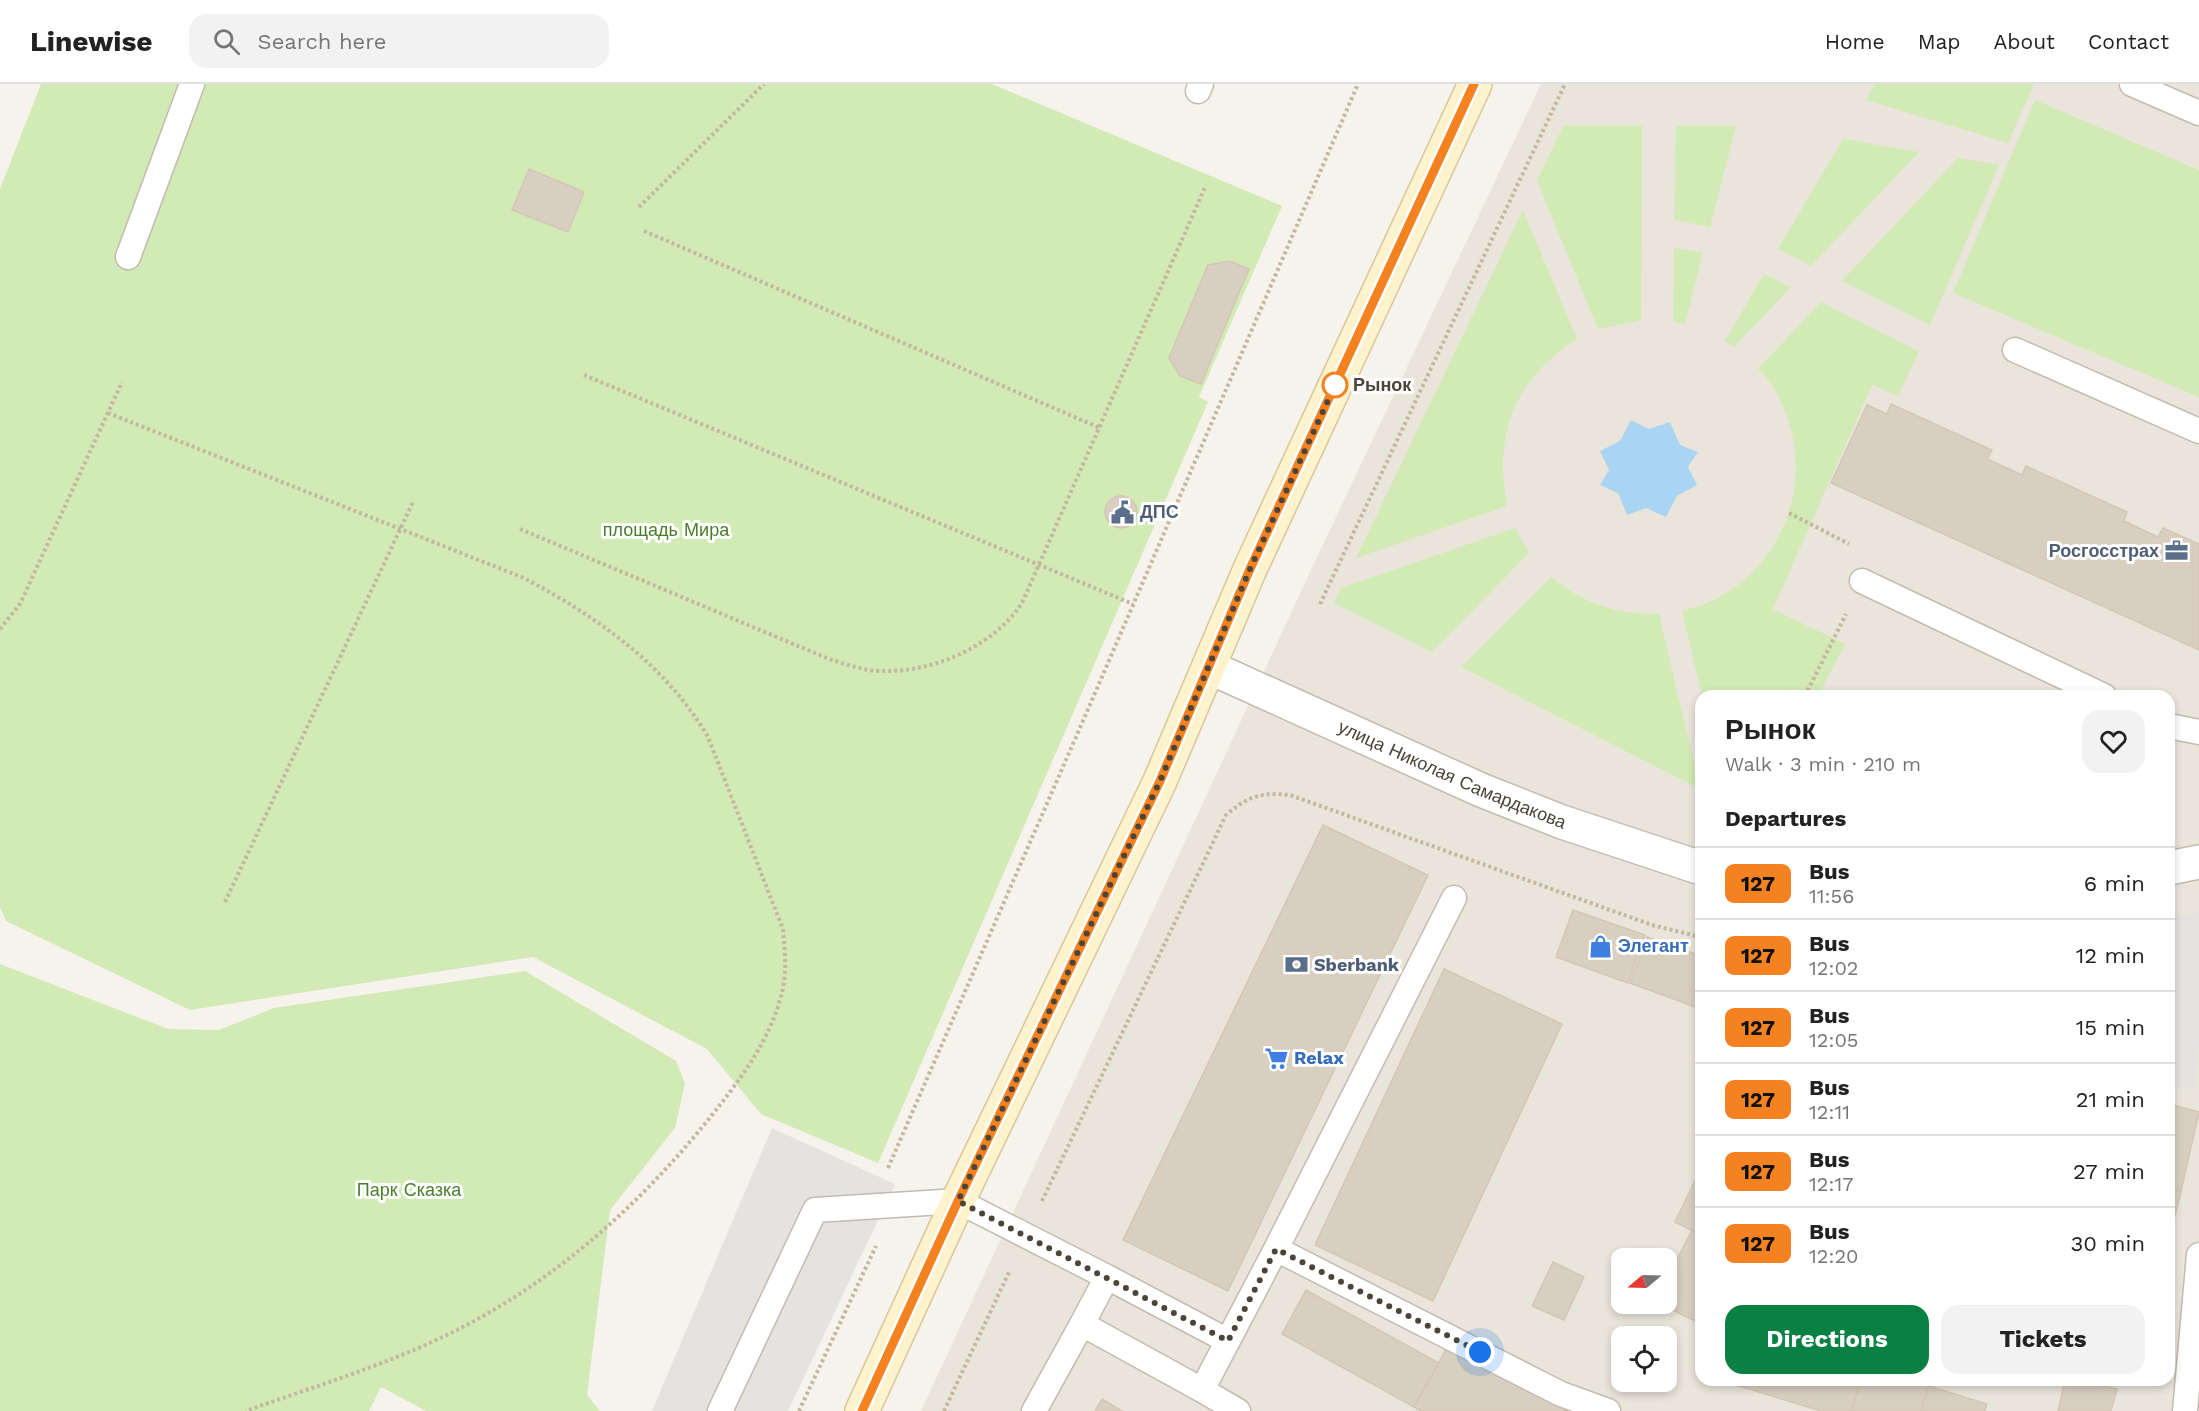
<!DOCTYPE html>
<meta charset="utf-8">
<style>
:root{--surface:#fff;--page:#f2f2f2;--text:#222;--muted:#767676;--line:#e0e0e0;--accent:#0b8043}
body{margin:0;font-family:"Work Sans",sans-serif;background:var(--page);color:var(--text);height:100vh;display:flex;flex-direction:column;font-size:22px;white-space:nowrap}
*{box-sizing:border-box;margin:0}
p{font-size:20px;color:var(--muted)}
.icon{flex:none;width:33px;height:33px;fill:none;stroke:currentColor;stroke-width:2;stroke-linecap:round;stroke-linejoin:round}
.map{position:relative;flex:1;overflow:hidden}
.details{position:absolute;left:1695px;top:606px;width:480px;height:696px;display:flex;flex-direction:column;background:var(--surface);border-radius:18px;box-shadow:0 3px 9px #0003}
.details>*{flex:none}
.badge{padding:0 12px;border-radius:9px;font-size:21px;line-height:39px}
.needle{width:39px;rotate:251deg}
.controls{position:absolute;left:1611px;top:1164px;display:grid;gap:12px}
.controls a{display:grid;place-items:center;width:66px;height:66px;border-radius:12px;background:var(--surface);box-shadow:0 3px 9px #0003;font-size:30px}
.you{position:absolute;width:30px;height:30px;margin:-15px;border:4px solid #fff;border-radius:50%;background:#1a73e8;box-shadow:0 0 0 9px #1a73e833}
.map>.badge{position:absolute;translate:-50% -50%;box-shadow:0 0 0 3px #fff}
h2{padding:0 30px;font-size:22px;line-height:54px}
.round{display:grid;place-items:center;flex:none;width:63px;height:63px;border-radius:18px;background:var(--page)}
.overview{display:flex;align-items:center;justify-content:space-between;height:102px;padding:0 30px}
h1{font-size:28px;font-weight:700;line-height:45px}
.cta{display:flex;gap:12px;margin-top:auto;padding:12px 30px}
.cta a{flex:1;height:69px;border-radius:18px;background:var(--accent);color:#fff;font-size:24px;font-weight:700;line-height:69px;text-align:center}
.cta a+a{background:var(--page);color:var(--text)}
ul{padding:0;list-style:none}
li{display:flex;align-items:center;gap:18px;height:72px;padding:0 30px;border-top:2px solid var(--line)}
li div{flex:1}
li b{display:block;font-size:22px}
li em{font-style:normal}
li .badge{min-width:66px;font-weight:700;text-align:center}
header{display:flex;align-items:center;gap:36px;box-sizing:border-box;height:84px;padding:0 30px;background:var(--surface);border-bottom:2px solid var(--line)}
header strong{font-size:28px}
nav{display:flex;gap:33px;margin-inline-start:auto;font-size:21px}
.search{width:420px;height:54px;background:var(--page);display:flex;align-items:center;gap:15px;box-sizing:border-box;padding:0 21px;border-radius:18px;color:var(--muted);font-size:22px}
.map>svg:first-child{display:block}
.residential{fill:#eae5da;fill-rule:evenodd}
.green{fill:#d2eab5}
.parking{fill:#e5e3e0}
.water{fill:#a9d4f2}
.building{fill:#d8cfc1;stroke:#d3c7b4;stroke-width:1.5}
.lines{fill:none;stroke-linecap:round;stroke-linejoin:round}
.service-casing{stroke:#c2bbae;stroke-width:27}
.tertiary-casing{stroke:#c2bbae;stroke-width:36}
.secondary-casing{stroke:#d6c79b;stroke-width:36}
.path{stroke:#c4b79f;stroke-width:4;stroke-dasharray:3 3;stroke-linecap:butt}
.service{stroke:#fff;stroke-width:24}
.tertiary{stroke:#fff;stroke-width:33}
.secondary{stroke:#fff3cd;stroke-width:33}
.line-casing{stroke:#fff;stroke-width:14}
.line{stroke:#f58220;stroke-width:9}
.walk{stroke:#4b4439;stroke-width:6;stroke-dasharray:0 10.8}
.stop-dot{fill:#fff;stroke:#f58220;stroke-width:3}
.labels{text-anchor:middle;stroke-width:6;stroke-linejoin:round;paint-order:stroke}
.stop-label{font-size:18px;font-weight:bold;fill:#4b4439;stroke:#fff;text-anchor:start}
.service-label{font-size:18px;font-weight:bold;fill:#4e5e75;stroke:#fff;text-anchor:start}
.park-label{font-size:18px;fill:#4a7f2a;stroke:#fff}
.street-label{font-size:18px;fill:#4b4439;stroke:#fff}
.shop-label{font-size:18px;font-weight:bold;fill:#366cbe;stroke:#fff;text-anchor:start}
</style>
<header>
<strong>Linewise</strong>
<div class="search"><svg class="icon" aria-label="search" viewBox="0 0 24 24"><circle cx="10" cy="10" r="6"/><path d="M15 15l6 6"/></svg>Search here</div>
<nav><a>Home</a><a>Map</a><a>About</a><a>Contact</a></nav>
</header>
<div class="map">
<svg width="2199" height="1327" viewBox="0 0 2199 1327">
<rect width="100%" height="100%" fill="#f6f3ec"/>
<path class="residential" d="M1541,0H2199V1327H921L1310,488ZM1701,612H2169V1296H1701ZM1622,1174H1666V1220H1622ZM1622,1252H1666V1298H1622Z"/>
<path class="green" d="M41,0H992L1282,122L1199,313L1208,318L878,1079L761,1030L707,965L533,873L190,926L6,837L0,823V105Z
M1875,0H2034L2008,59L1866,16Z
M2035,16L2199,86V313L1953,209Z
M1563,42H1642L1641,236L1598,245L1537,97Z
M1676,42H1736L1710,143L1674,136Z
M1843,55L1919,68L1811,182L1778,165Z
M1958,74L1999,81L1930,241L1842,197Z
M1523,126L1577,255C1513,296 1494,350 1507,422L1356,474Z
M1674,164L1703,169L1685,240L1673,238Z
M1764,190L1791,203L1734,263L1725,257Z
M1821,218L1919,267L1898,312L1872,301L1773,525L1845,560L1818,612H1702L1682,527C1695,523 1708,520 1720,513C1782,478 1811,403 1788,336C1782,318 1773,297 1758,285Z
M1515,444L1529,469L1432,568L1334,519L1341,504Z
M1551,493C1583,519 1617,531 1659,530L1700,705L1461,583Z
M0,880L168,945L219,946L274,924L525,887L676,977L685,1000L675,1044L610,1126L587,1311L600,1327H426L381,1303L369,1327H0Z"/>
<path class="parking" d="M2199,828V960L2193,1007L2169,1002V835Z
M772,1044L895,1100L788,1327H652Z"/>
<path class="water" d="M1631,336L1649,345L1670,338L1680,361L1698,368L1688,383L1697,401L1677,412L1666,433L1646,424L1627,431L1618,409L1600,401L1609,386L1600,367L1620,357Z"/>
<path class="building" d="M529,85L584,108L568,148L512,126Z
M1229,177L1249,185L1201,300L1180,292L1169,274L1208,181Z
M1891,320L1992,366L1987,375L2022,391L2026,382L2127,428L2124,437L2158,453L2163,444L2199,460V566L1831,399L1867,321L1887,330Z
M1105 428a16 16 0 1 1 32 0a16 16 0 1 1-32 0Z
M1323,741L1428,791L1228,1207L1123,1156Z
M1573,826L1645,851L1628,899L1556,873Z
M1647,853L1701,872V906L1695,923L1630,899Z
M1444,885L1562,940L1433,1217L1315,1161Z
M2169,1020L2199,1028L2181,1107L2169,1104Z
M1701,1084V1151L1675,1138Z
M2169,1106L2181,1108L2169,1155Z
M1692,1146L1701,1151V1229L1697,1238L1660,1220H1666V1197Z
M1553,1178L1584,1193L1564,1236L1532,1222Z
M1306,1206L1439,1279L1414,1323L1282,1250Z
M1449,1260L1570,1327H1421L1414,1323Z
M1730,1296H1861L1851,1327H1821L1729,1299Z
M1861,1296H1909L1929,1302L1921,1327H1851Z
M2065,1296H2081L2117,1305L2111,1327H2058Z
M1929,1302L1987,1320L1985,1327H1921Z
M1102,1315L1122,1327H1095Z"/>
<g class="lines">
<defs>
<path id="service" d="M2132,0L2199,29
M1198,7L1201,0
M128,173L192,0
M2015,266L2199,347
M1862,497L2104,612
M2169,642L2199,648
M1276,1165L1454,814
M1107,1193L1228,1257
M1202,1306L1238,1327
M720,1327L815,1126L958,1117L1107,1193L1082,1240
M1034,1327L1082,1240L1202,1306L1276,1165L1561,1310L1608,1327
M2185,1327L2199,1171"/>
<g id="tertiary">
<path id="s1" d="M1209,583L1481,706L1562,738L1701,784"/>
<path d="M2169,784L2199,778"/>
</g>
<path id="secondary" d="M862,1327L958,1117L1160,697L1250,485L1475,0"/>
</defs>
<use href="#service" class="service-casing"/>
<use href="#tertiary" class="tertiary-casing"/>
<use href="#secondary" class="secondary-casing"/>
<path class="path" d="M639,123L764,0
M644,147L1100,344
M584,291L1133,520
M108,329L524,494C597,533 665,580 708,653L783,845C785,867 787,887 782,908C772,952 743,992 716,1026C653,1106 578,1177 490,1228C416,1272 327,1298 246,1327
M1789,429L1849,460
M520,445L829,575C842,579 856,584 869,586C924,593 992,565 1022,519L1206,101
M1320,520L1565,0
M0,545L20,520L122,298
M1805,612L1846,530
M225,818L413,418
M888,1084L1076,653L1358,0
M1042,1117L1226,731C1248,712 1261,708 1290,711L1652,841L1701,853
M799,1327L876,1162
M944,1327L1010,1186"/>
<use href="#service" class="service"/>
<use href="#tertiary" class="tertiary"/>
<use href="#secondary" class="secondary"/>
</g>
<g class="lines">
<defs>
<path id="line" d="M862,1327L958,1117L1160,697L1250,485L1474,0"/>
</defs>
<use href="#line" class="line-casing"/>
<use href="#line" class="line"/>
<path class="walk" d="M1335,301L1338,295L1250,485L1160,697L958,1117L1228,1257L1276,1165L1480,1268"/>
</g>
<defs>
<symbol id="civic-bare" viewBox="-9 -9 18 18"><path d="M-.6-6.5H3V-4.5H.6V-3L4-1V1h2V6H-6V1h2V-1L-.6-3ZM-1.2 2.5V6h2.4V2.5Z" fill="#5c6f8a" stroke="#fff" stroke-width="2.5" paint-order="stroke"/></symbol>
<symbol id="office-bare" viewBox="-9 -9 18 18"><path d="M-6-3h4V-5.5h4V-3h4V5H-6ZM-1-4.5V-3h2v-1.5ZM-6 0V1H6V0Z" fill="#5c6f8a" stroke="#fff" stroke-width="2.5" paint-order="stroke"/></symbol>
<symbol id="shop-bare" viewBox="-9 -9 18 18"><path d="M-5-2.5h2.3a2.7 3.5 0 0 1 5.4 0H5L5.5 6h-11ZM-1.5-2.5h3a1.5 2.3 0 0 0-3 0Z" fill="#3f7fe0" stroke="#fff" stroke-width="2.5" paint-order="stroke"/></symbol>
<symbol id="bank-bare" viewBox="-9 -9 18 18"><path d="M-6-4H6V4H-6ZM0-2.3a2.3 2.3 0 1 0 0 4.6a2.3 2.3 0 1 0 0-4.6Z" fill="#5c6f8a" stroke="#fff" stroke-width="2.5" paint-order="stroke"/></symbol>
<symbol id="supermarket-bare" viewBox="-9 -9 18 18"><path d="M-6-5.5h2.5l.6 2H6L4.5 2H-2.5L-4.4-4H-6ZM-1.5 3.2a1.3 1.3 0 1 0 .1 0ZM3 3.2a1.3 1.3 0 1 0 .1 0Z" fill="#3f7fe0" stroke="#fff" stroke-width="2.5" paint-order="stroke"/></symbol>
</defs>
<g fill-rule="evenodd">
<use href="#civic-bare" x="1106" y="412" width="33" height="33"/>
<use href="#office-bare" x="2160" y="450" width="33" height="33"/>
<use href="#shop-bare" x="1584" y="846" width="33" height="33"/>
<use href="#bank-bare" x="1280" y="864" width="33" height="33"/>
<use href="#supermarket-bare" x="1260" y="958" width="33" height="33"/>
</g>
<circle class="stop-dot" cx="1335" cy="301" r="12"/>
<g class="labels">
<g class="stop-label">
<text x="1353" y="307">Рынок</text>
</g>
<g class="service-label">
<text x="1140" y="434">ДПС</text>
<text x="2159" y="473" text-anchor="end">Росгосстрах</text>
<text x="1314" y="887">Sberbank</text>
</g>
<g class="park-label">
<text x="666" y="452">площадь Мира</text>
<text x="409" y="1112">Парк Сказка</text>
</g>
<g class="street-label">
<text dy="6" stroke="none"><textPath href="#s1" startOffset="266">улица Николая Самардакова</textPath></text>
</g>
<g class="shop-label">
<text x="1618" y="868">Элегант</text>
<text x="1294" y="980">Relax</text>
</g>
</g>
</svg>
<div class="controls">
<a><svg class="needle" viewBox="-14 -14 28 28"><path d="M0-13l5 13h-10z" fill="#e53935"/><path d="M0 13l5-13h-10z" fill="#767676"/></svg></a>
<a><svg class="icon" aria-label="locate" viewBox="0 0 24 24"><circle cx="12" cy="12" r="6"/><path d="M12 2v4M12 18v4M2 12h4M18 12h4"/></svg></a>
</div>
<div class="you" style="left:1480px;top:1268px"></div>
<section class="details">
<div class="overview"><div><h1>Рынок</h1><p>Walk · 3 min · 210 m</p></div><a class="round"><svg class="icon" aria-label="heart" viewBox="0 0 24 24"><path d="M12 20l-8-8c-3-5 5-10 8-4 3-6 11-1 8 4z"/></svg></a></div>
<h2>Departures</h2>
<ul>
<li><span class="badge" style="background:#f58220;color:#111">127</span><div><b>Bus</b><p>11:56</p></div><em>6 min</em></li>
<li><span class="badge" style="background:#f58220;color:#111">127</span><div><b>Bus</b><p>12:02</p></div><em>12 min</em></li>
<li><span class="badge" style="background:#f58220;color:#111">127</span><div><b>Bus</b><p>12:05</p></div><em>15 min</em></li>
<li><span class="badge" style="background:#f58220;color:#111">127</span><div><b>Bus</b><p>12:11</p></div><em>21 min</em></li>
<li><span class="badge" style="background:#f58220;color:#111">127</span><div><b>Bus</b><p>12:17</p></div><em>27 min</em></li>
<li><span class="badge" style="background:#f58220;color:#111">127</span><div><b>Bus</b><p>12:20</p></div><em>30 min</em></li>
</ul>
<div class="cta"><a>Directions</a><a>Tickets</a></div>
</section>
</div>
